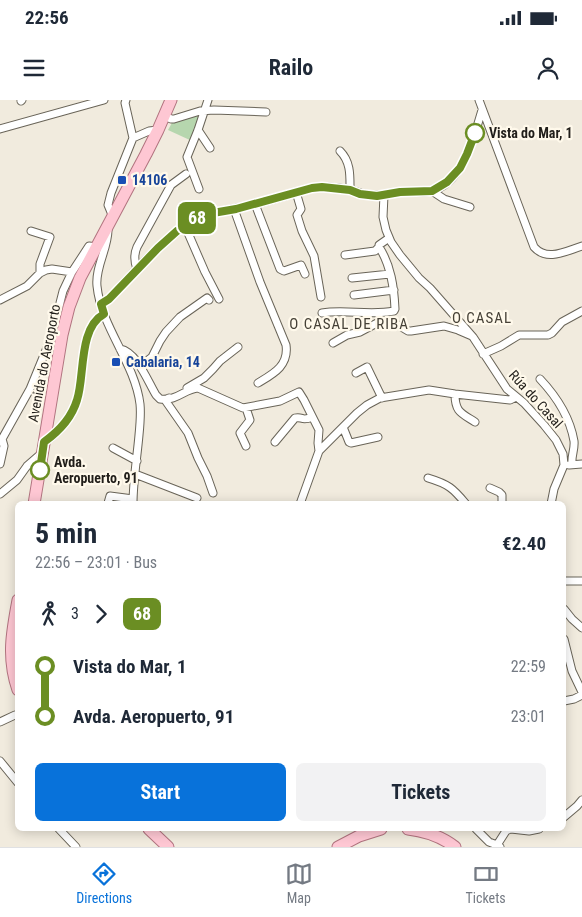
<!DOCTYPE html>
<meta charset="utf-8">
<style>
:root{--surface:#fff;--page:#f2f2f3;--text:#1f2937;--muted:#747a83;--line:#e0e1e3;--accent:#0872da}
body{margin:0;font-family:"Roboto Condensed",sans-serif;background:var(--page);color:var(--text);height:100vh;display:flex;flex-direction:column;font-size:19px;white-space:nowrap}
*{box-sizing:border-box;margin:0}
p{font-size:16px;color:var(--muted)}
.icon{flex:none;width:28px;height:28px;fill:none;stroke:currentColor;stroke-width:2;stroke-linecap:round;stroke-linejoin:round}
.map{position:relative;flex:1;overflow:hidden}
.details{position:absolute;left:15px;top:401px;width:551px;height:330px;display:flex;flex-direction:column;background:var(--surface);border-radius:8px;box-shadow:0 2px 12px #0003}
.details>*{flex:none}
.badge{padding:0 10px;border-radius:8px;font-size:18px;line-height:32px}
.map>.badge{position:absolute;translate:-50% -50%;box-shadow:0 0 0 2px #fff}
.legs{display:flex;align-items:center;gap:8px;height:55px;padding:0 20px;font-size:16px}
.legs p{margin-inline-start:auto}
.headline{display:flex;align-items:center;justify-content:space-between;height:85px;padding:0 20px}
h1{font-size:28px;font-weight:700;line-height:38px}
.action{display:flex;gap:10px;margin-top:auto;padding:10px 20px}
.action a{flex:1;height:58px;border-radius:8px;background:var(--accent);color:#fff;font-size:20px;font-weight:700;line-height:58px;text-align:center}
.action a+a{background:var(--page);color:var(--text)}
ul{padding:0 20px;list-style:none}
li{display:flex;align-items:center;gap:18px;height:50px;font-size:19px}
li i{display:grid;place-items:center;width:8px;height:100%;margin:0 6px;background:currentColor}
li i::after{content:'';width:12px;height:12px;margin:-6px;border:4px solid;border-radius:50%;background:var(--surface)}
li p{margin-inline-start:auto}
li:first-child i{background:linear-gradient(#0000 50%,currentColor 0)}
li:last-child i{background:linear-gradient(currentColor 50%,#0000 0)}
.status{display:flex;justify-content:space-between;align-items:center;height:35px;padding:0 25px;background:var(--surface);direction:ltr}
.status svg{height:14px;fill:currentColor}
header{display:flex;justify-content:space-between;align-items:center;height:65px;padding:0 20px;background:var(--surface);font-size:22px;font-weight:700}
.tabs{display:flex;justify-content:space-around;align-items:center;height:70px;border-top:1px solid var(--line);background:var(--surface);font-size:14px;color:var(--muted)}
.tabs a{display:grid;justify-items:center;gap:2px}
.tabs .selected{color:var(--accent)}
.map>svg:first-child{display:block}
.green{fill:#b6d6ae}
.lines{fill:none;stroke-linecap:round;stroke-linejoin:round}
.minor-casing{stroke:#696458;stroke-width:9}
.primary-casing{stroke:#b1737f;stroke-width:13}
.minor{stroke:#fff;stroke-width:7}
.primary{stroke:#fec7d3;stroke-width:11}
.line-1-casing{stroke:#fff;stroke-width:11}
.line-1{stroke:#6b8e23;stroke-width:8}
.stop-1-dot{fill:#fff;stroke:#6b8e23;stroke-width:2.5}
.transit-dot{fill:#1a4fb4;stroke:#fff9eb;stroke-width:2}
.labels{text-anchor:middle;stroke-width:4.5;stroke-linejoin:round;paint-order:stroke}
.stop-label{font-size:14px;font-weight:bold;fill:#211e1a;stroke:#fff9eb;text-anchor:start}
.transit-label{font-size:14px;font-weight:bold;fill:#164399;stroke:#fff9eb;text-anchor:start}
.street-label{font-size:14px;fill:#211e1a;stroke:#fff9eb}
.neighbourhood-label{font-size:15px;letter-spacing:1px;fill:#464137;stroke:#fff9eb}
</style>
<div class="status"><b>22:56</b><svg viewBox="0 0 49 12"><path d="M0 12V9h3v3zM5 12V6h3v6zM10 12V3h3v9zM15 12V0h3v12zM26 1h20v11H26zM47 4h2v5h-2z"/></svg></div>
<header><svg class="icon" aria-label="menu" viewBox="0 0 24 24"><path d="M4 6h16M4 12h16M4 18h16"/></svg>Railo<svg class="icon" aria-label="person" viewBox="0 0 24 24"><circle cx="12" cy="8" r="4"/><path d="M4 21q1-7 8-7t8 7"/></svg></header>
<div class="map">
<svg width="582" height="747" viewBox="0 0 582 747">
<rect width="100%" height="100%" fill="#f1ebde"/>
<path class="green" d="M200,14L192,41L168,30L173,21Z"/>
<g class="lines">
<defs>
<path id="minor" d="M126,0L125,3L133,38
M479,0L534,147C547,162 566,151 582,146
M21,1L22,0
M165,16L171,19H174L200,11L214,10L266,12
M0,29L104,0
M198,30L210,48
M340,51C351,62 350,76 350,90
M199,89L187,57L198,30L208,0
M432,91L444,99L470,107
M296,92L301,109L297,115L302,131L314,156L321,197
M384,95L383,117L386,130L391,142L400,155L419,178L430,188L473,237L507,289L524,303L544,325L556,340L563,354L564,365L554,389L551,404
M255,104L280,169L284,171L301,165L305,174
M234,109L260,182L286,245C289,266 273,274 258,283
M113,117L108,105L111,93L133,38L149,31L158,30
M185,126L205,172L219,199
M108,130C108,149 95,167 97,186C101,227 135,263 140,304C141,314 140,325 139,335C137,358 133,381 133,404
M31,131L50,137L40,164V173
M345,155L375,151L379,147
M137,169C134,161 134,154 137,147L171,85L186,74
M352,178L390,174
M354,195L394,190
M0,200L27,186L40,173L46,170L52,169L72,172
M101,204L109,199C136,170 162,138 197,119C210,112 224,111 238,108C263,103 287,95 312,88C325,86 338,87 351,90C357,92 363,94 369,95C380,96 389,94 400,92C410,91 421,93 431,91C463,84 474,36 482,10
M322,213C345,209 370,216 394,211L395,209C394,187 391,165 379,147V145L389,138
M333,243L347,235L360,232L377,223L393,224L398,225L408,231H411L444,226L458,230L472,236
M120,249C137,252 148,282 156,295L160,299C178,301 184,289 198,288L243,308L280,301L299,292L304,300L319,330L318,343L319,351
M483,254L501,246L519,235H548L552,233L562,222L582,211
M140,266L152,257L160,241L166,232L180,217L207,198L209,200
M356,273L367,267L382,298
M540,279C556,296 570,318 574,341C575,349 571,356 572,364
M187,288L204,278L213,269L220,261L238,247
M455,294C455,312 461,313 475,322
M169,298L165,300L188,333L198,358L207,376L213,393
M343,327L349,342L351,343L378,337
M45,342C59,332 72,317 77,300C84,276 79,227 104,214
M275,342L295,318C303,316 301,322 312,317
M246,346L240,333L250,320L246,308
M113,348L137,361
M0,364L4,346L2,339L30,289L51,238L63,191L72,172L89,146L96,147
M569,365L582,364
M135,374L197,398
M428,378C448,384 453,388 466,404
M490,388L499,392L502,395V404
M0,394L17,380L27,366L42,353
M108,403L110,396L133,399
M300,404L319,351L357,313L367,305L380,298L429,290L455,294L510,300L516,297
M564,481H582
M564,509L572,519L582,528
M564,539L572,571L582,592
M564,601L574,599L582,595
M0,622L15,615
M0,661L18,683
M564,717L577,706L582,700
M59,729L76,747
M476,729L489,742L497,745L500,747
M511,729L529,731L539,729
M497,745L506,731L510,729"/>
<path id="primary" d="M34,404L62,235L69,207L80,178L146,54L158,30L171,0
M18,500C12,532 7,558 18,590
M149,729L168,747
M408,729C425,731 442,737 455,747
M338,747L359,736L381,729"/>
</defs>
<use href="#minor" class="minor-casing"/>
<use href="#primary" class="primary-casing"/>
<use href="#minor" class="minor"/>
<use href="#primary" class="primary"/>
</g>
<g class="lines">
<defs>
<path id="line-1" d="M40,370L44,342C58,332 72,317 77,300C85,277 78,228 104,214L101,204L109,199L158,148L177,131L197,119L207,114L236,109L312,88L322,87L350,90L360,94L377,96L400,92L432,91L447,82L460,68L467,54L475,33"/>
</defs>
<use href="#line-1" class="line-1-casing"/>
<use href="#line-1" class="line-1"/>
</g>
<g class="stop-1-dot">
<circle cx="475" cy="33" r="9"/>
<circle cx="40" cy="370" r="9"/>
</g>
<g class="transit-dot">
<rect x="117" y="75" width="10" height="10" rx="2.5"/>
<rect x="111" y="257" width="10" height="10" rx="2.5"/>
</g>
<g class="labels">
<g class="stop-label">
<text x="489" y="38">Vista do Mar, 1</text>
<text x="54" y="367">Avda.<tspan x="54" dy="16">Aeropuerto, 91</tspan></text>
</g>
<g class="transit-label">
<text x="132" y="85">14106</text>
<text x="126" y="267">Cabalaria, 14</text>
</g>
<g class="street-label">
<text transform="translate(44 263) rotate(-79)" y="5">Avenida do Aeroporto</text>
<text transform="translate(536 299) rotate(48)" y="5">Rúa do Casal</text>
</g>
<g class="neighbourhood-label">
<text x="482" y="223">O CASAL</text>
<text x="349" y="229">O CASAL DE RIBA</text>
</g>
</g>
</svg>
<b class="badge" style="left:197px;top:118px;background:#6b8e23;color:#fff">68</b>
<section class="details">
<div class="headline"><div><h1>5 min</h1><p>22:56 – 23:01 · Bus</p></div><b>€2.40</b></div>
<div class="legs"><svg class="icon" aria-label="walk" viewBox="0 0 24 24"><circle cx="13" cy="4" r="2"/><path d="M13 8l-2 6 4 7M11 14l-3 7M7 12l3-4h3l4 4"/></svg>3<svg class="icon" aria-label="forward" viewBox="0 0 24 24"><path d="M9 5l7 7-7 7"/></svg><b class="badge" style="background:#6b8e23;color:#fff">68</b></div>
<ul>
<li><i style="color:#6b8e23"></i><b>Vista do Mar, 1</b><p>22:59</p></li>
<li><i style="color:#6b8e23"></i><b>Avda. Aeropuerto, 91</b><p>23:01</p></li>
</ul>
<div class="action"><a>Start</a><a>Tickets</a></div>
</section>
</div>
<nav class="tabs">
<a class="selected"><svg class="icon" aria-label="directions" viewBox="0 0 24 24"><path d="M12 3l9 9-9 9-9-9zM9 14v-3h6M13 9l2 2-2 2"/></svg>Directions</a>
<a><svg class="icon" aria-label="map" viewBox="0 0 24 24"><path d="M3 6l6-2 6 2 6-2v14l-6 2-6-2-6 2zM9 4v14M15 6v14"/></svg>Map</a>
<a><svg class="icon" aria-label="tickets" viewBox="0 0 24 24"><path d="M3 7h18v10H3zM15 7v10"/></svg>Tickets</a>
</nav>
